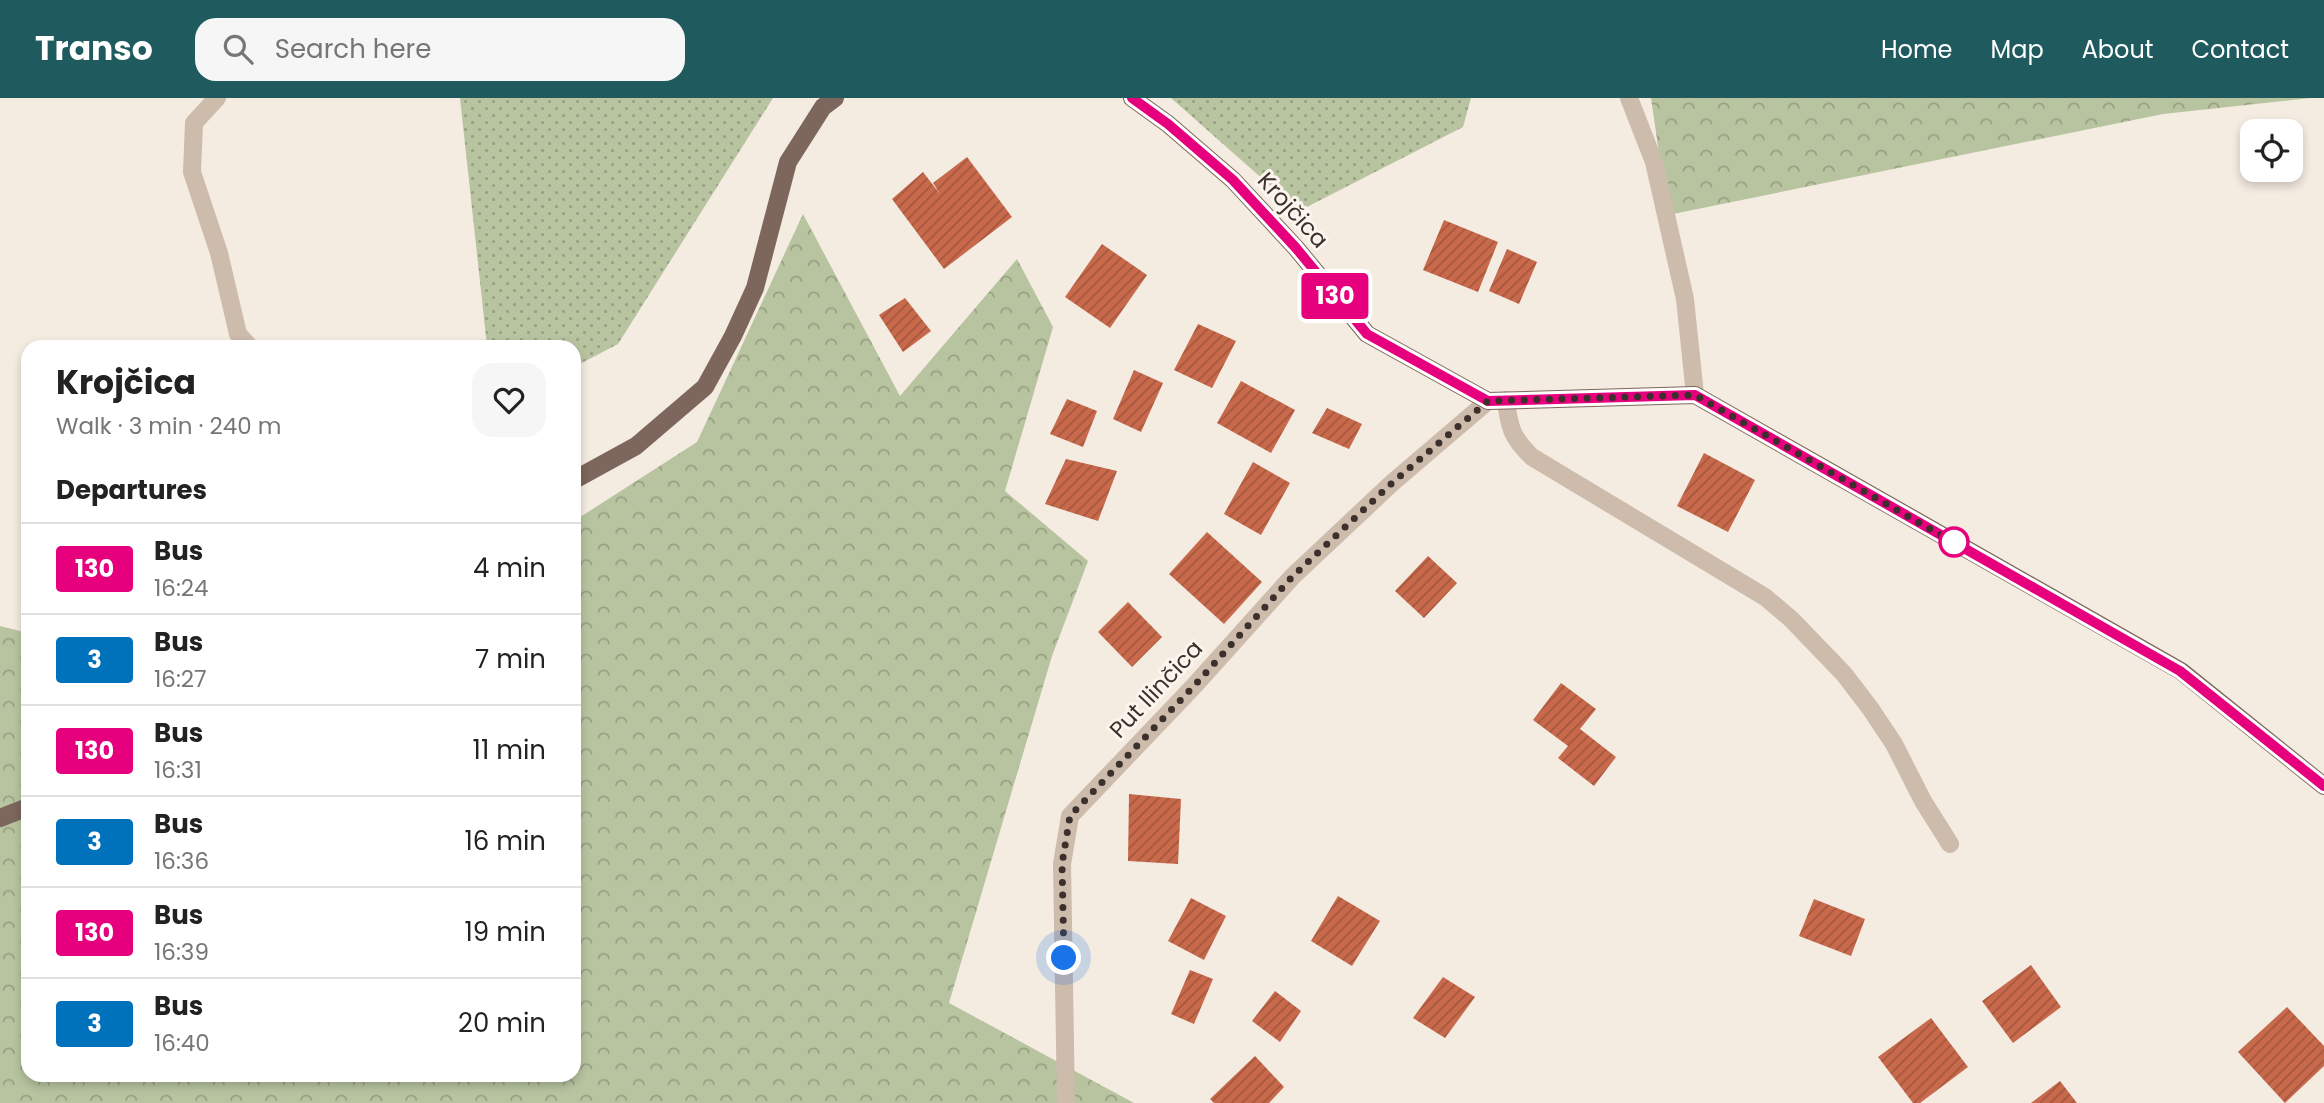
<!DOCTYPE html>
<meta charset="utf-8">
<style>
:root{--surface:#fff;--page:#f6f6f6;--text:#222;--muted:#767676;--line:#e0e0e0;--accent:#1f5a5e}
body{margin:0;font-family:Poppins,sans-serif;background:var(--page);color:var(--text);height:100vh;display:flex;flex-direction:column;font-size:26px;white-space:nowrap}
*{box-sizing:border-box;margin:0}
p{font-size:23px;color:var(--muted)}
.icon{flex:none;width:38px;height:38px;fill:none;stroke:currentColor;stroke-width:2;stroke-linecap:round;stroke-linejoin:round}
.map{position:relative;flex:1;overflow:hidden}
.drawer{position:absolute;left:21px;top:242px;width:560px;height:742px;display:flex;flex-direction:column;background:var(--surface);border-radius:21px;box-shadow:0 4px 10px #0003}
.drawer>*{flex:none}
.badge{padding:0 14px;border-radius:5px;font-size:24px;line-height:46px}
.controls{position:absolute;left:2240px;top:21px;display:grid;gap:14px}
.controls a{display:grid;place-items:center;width:63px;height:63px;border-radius:14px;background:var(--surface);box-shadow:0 4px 10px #0003;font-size:35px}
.you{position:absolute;width:35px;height:35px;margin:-18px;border:5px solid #fff;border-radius:50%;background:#1a73e8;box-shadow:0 0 0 10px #1a73e833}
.map>.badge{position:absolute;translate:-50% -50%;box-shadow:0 0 0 4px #fff}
h2{padding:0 35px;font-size:26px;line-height:63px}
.round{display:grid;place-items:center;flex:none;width:74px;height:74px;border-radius:21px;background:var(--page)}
.headline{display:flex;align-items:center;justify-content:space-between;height:119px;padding:0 35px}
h1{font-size:33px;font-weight:700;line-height:52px}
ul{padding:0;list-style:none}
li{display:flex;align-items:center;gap:21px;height:91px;padding:0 35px;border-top:2px solid var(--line)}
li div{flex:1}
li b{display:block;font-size:26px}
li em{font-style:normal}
li .badge{min-width:77px;font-weight:700;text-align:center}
header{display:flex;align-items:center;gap:42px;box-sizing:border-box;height:98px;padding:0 35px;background:var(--accent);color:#fff}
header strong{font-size:33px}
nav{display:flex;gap:38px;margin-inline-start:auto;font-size:24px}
.search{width:490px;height:63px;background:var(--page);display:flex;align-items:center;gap:18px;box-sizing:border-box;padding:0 24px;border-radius:21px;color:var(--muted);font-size:26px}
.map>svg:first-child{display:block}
.grass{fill:url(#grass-dots)}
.forest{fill:url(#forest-crowns)}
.building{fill:url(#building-hatch)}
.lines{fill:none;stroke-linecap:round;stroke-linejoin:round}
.minor{stroke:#cdbbac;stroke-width:18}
.major{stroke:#7d675c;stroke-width:18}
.line-casing{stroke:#fff;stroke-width:16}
.line{stroke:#e6007e;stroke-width:10}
.walk{stroke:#3b302b;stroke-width:7;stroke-dasharray:0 12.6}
.stop-dot{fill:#fff;stroke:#e6007e;stroke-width:3.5}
.labels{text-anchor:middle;stroke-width:6;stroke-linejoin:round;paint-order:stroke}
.street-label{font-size:23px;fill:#3b302b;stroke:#fbf5ee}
</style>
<header>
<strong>Transo</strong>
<div class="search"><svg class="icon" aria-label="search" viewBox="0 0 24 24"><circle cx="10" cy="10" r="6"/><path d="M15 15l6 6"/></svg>Search here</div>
<nav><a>Home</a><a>Map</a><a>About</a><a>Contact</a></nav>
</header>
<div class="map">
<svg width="2324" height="1005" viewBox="0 0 2324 1005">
<defs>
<pattern id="grass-dots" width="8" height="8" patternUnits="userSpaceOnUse" patternTransform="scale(1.75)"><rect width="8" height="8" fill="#b8c4a0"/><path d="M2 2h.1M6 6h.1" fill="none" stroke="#97a083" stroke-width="1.8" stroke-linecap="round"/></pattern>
<pattern id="forest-crowns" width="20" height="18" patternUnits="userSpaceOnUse" patternTransform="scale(1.75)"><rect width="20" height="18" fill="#b8c4a0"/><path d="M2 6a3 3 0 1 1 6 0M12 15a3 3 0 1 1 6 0" fill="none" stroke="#97a083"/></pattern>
<pattern id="building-hatch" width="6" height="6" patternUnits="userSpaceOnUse" patternTransform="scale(1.75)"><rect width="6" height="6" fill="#c8694b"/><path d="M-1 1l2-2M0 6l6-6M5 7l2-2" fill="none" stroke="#a4573f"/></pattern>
</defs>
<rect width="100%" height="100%" fill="#f4ebe1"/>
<path class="grass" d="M460,0H773L618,246L574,269V248H487Z
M1171,0H1471L1463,29L1299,113Z"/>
<path class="forest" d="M1651,0H2311L2163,16L1668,117Z
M803,116L900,298L1017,161L1053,229L1005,393L1088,463L1052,558L949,905L1134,1005H0V528L28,535V976H574V423L697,344Z"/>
<path class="building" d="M967,59L1012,119L944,171L892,101L923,74L940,96L933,85Z
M1444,122L1498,144L1478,194L1423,172Z
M1102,146L1147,177L1110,230L1065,199Z
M1507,151L1537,164L1519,206L1489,193Z
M905,200L931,233L903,254L879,217Z
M1198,226L1236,243L1212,290L1174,272Z
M1134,272L1163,285L1141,334L1113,321Z
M1241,283L1295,312L1271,355L1217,325Z
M1067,301L1097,313L1083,349L1050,336Z
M1327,310L1362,326L1349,351L1312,335Z
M1704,355L1755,382L1728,434L1677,408Z
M1066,361L1117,373L1098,423L1045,406Z
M1253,364L1290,385L1261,437L1224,416Z
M1207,434L1262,484L1224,526L1169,476Z
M1428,458L1457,485L1424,520L1395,493Z
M1128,504L1162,539L1132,569L1098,534Z
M1561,585L1596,611L1580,631L1616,659L1594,688L1558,660L1568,648L1533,622Z
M1129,696L1181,701L1178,766L1128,763Z
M1338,798L1380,823L1352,868L1311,843Z
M1191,800L1226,818L1204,862L1168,843Z
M1814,801L1865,821L1851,858L1799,838Z
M2031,867L2061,909L2013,945L1982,903Z
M1190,872L1213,881L1194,926L1171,916Z
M1443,879L1475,899L1445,940L1413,920Z
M1275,893L1301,913L1280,944L1252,923Z
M2287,909L2324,948V968L2285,1005L2238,954Z
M1931,920L1968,969L1920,1005H1913L1878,959Z
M1255,958L1284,989L1269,1005H1214L1210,1001Z
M2060,983L2077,1005H2031Z"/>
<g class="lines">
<path class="minor" d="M217,0L194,25L192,74L219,155L238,236L249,248
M1629,0L1654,64L1685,201L1695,297
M1506,302C1509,329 1512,340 1532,359L1765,499L1791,521L1844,576L1870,610L1894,646L1923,703L1950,746
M1066,1005L1062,766L1070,718L1194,588L1292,479L1392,385L1488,303"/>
<path class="major" d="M1132,0L1168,26L1233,82L1296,150L1367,236L1488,303L1695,297L2181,573L2324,688
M574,382L636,348L705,289L733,238L755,190L788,64L823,9L835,0
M0,720L28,709"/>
</g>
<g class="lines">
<defs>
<path id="line" d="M1132,0L1168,26L1233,82L1296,150L1367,236L1488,303L1695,297L2180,573L2324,688"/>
</defs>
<use href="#line" class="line-casing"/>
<use href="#line" class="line"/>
<path class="walk" d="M1064,860L1062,766L1070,718L1194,588L1292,479L1392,385L1488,303L1695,297L1962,449L1954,444"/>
</g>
<circle class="stop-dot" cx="1954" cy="444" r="14"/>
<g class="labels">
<g class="street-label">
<text transform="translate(1293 112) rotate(48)" y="8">Krojčica</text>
<text transform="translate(1156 591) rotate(-47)" y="8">Put Ilinčica</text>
</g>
</g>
</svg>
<div class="controls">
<a><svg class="icon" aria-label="locate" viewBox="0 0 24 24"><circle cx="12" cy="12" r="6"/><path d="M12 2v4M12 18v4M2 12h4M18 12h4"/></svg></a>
</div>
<div class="you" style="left:1064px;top:860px"></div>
<b class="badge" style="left:1335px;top:198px;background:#e6007e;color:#fff">130</b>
<section class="drawer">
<div class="headline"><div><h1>Krojčica</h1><p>Walk · 3 min · 240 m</p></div><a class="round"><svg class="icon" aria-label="heart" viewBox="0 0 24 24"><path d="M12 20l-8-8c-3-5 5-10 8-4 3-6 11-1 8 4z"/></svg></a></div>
<h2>Departures</h2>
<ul>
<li><span class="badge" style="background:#e6007e;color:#fff">130</span><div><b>Bus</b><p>16:24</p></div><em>4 min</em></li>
<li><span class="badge" style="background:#0072bc;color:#fff">3</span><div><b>Bus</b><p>16:27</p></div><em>7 min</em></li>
<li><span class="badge" style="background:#e6007e;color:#fff">130</span><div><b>Bus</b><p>16:31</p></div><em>11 min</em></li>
<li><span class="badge" style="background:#0072bc;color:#fff">3</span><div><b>Bus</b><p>16:36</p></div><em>16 min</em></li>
<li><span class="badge" style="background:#e6007e;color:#fff">130</span><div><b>Bus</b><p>16:39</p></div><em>19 min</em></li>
<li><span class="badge" style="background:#0072bc;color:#fff">3</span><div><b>Bus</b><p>16:40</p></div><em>20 min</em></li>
</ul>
</section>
</div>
